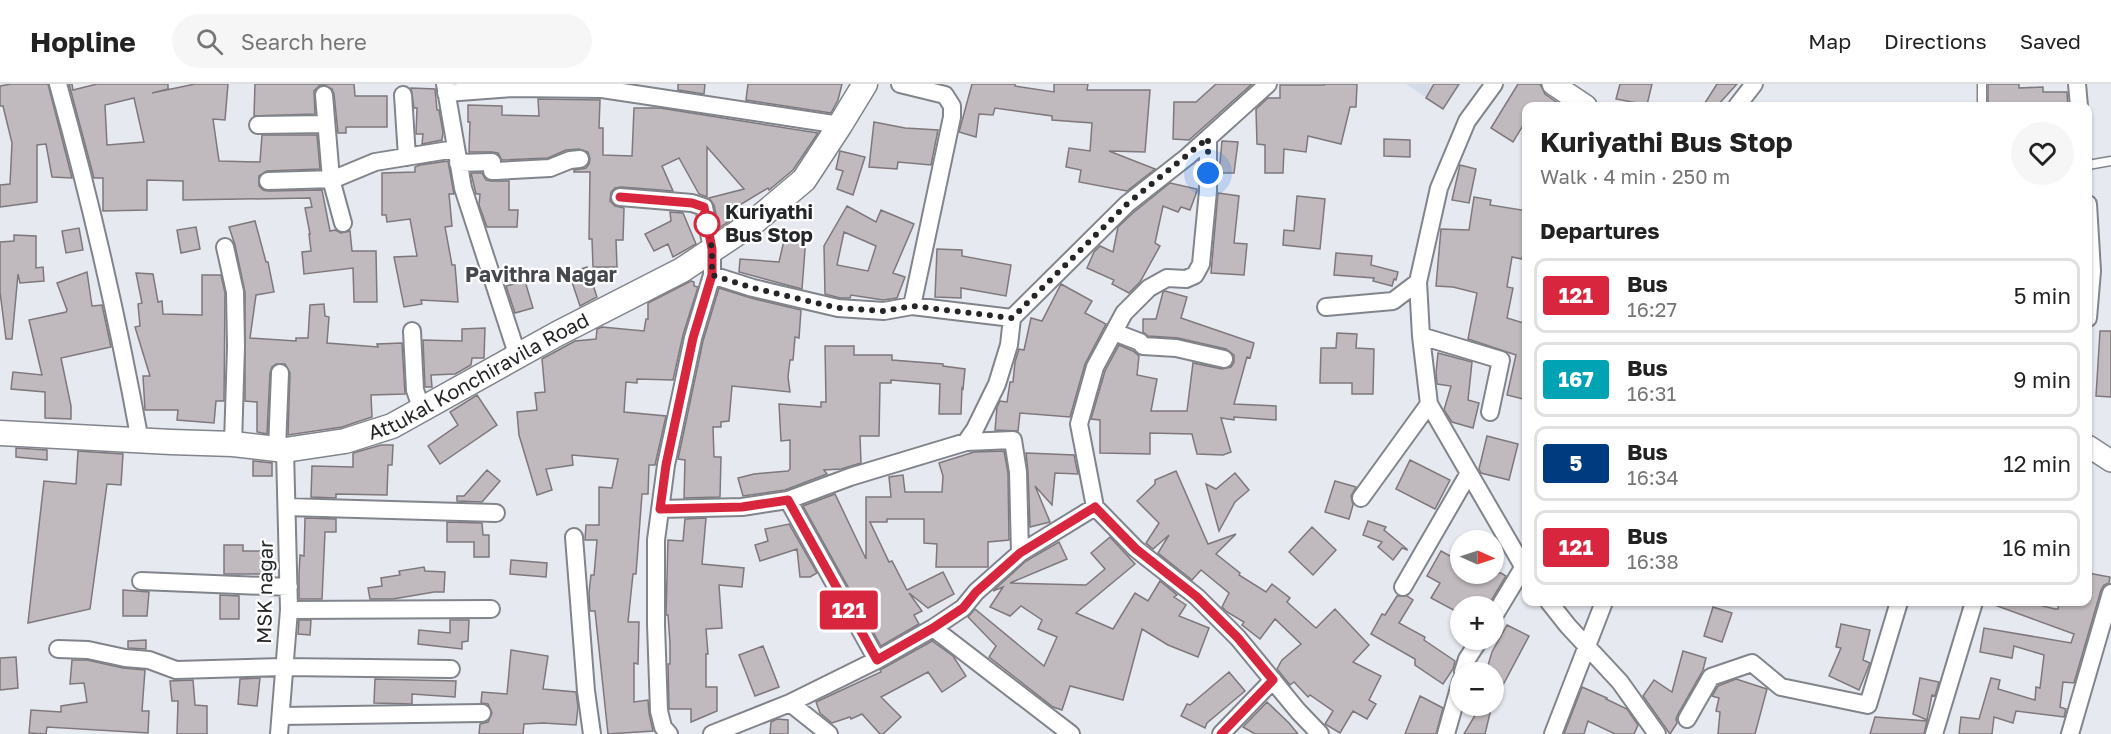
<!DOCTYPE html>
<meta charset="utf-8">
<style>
:root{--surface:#fff;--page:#f6f6f6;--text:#222;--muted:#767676;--line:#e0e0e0}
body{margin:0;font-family:"Golos Text",sans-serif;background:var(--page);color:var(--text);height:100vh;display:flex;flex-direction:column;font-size:22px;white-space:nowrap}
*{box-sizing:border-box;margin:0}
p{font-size:20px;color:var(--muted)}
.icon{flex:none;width:33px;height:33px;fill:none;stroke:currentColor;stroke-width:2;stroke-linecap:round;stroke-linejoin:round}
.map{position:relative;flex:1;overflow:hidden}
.side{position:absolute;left:1522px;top:18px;width:570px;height:504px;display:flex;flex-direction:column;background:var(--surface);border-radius:12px;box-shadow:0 2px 4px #0004}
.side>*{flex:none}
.badge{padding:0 12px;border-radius:4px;font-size:21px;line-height:39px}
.needle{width:39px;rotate:93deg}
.buttons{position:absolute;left:1450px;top:446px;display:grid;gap:12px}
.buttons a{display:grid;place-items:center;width:54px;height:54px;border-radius:50%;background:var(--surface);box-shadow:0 2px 4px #0004;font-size:30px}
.you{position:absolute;width:30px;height:30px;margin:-15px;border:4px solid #fff;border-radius:50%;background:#1a73e8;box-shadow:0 0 0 9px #1a73e833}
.map>.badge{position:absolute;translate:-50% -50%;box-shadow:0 0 0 3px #fff}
h2{padding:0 18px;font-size:22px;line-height:54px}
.round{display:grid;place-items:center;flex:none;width:63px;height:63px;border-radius:32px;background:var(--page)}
.overview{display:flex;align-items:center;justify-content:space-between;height:102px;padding:0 18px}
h1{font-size:28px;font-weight:700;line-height:45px}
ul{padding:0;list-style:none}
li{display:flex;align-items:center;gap:18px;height:75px;margin:0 12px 9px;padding:0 6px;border:3px solid var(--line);border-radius:12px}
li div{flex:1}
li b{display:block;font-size:22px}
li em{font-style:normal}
li .badge{min-width:66px;font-weight:700;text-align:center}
header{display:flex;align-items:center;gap:36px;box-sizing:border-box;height:84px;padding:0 30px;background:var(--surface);border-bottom:2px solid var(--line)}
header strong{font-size:28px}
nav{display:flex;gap:33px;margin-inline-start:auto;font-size:21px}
.search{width:420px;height:54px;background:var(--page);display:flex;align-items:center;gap:15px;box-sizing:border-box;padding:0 21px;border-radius:33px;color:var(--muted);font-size:22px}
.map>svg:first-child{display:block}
.built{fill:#d5dce9}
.building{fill:#c0b9bd;stroke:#7e787c;stroke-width:1.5;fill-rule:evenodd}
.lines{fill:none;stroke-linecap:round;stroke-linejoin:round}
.service-casing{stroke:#81858b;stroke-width:11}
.minor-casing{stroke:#81858b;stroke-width:20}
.tertiary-casing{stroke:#81858b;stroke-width:24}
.secondary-casing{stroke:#81858b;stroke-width:27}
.service{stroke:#fff;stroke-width:8}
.minor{stroke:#fff;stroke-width:16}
.tertiary{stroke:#fff;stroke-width:21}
.secondary{stroke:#fff;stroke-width:24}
.line-casing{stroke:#fff;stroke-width:14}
.line{stroke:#d7263d;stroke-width:9}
.walk{stroke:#242628;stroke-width:6;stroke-dasharray:0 10.8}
.stop-dot{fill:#fff;stroke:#d7263d;stroke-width:3}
.labels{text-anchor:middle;stroke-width:4.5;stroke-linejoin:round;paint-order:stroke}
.stop-label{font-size:20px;font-weight:bold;fill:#242628;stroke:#fff;text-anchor:start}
.street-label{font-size:20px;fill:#242628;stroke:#fff}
.neighbourhood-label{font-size:21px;font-weight:bold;fill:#45474d;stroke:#fff}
</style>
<header>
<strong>Hopline</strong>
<div class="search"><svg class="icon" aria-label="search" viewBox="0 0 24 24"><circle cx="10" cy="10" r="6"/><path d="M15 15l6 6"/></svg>Search here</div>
<nav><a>Map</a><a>Directions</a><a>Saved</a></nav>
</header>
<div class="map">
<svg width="2111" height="650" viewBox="0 0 2111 650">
<rect width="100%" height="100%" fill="#e6e9f0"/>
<path class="built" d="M1406,0H1461L1443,25Z"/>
<path class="building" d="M11,0H48L72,94L52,93L46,60L37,61V118L0,123V101L10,100L12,59L3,22H0V2Z
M69,0H72L73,6L97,0H168V5L152,9L195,0H228L225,36L213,35L219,77L260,78L262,51H317L320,85L267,87L259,92V102L263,106L268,107L322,106L330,147L335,146L341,149L350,147L352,167H376L377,218H354L353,184L304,190L302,168L311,167L309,150H310L305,124L312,123L310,114L183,116V97L147,96V126L103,127V94H94ZM134,14L144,58L107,61L105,21Z
M255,0H354L355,12H387V43H346V49H338L334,10L332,5L324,1L319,2L314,7L315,30L254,32Z
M678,0H705L704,10L678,6Z
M748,0H842L838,16L831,29L746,16Z
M972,0H1015V2L1054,8V0H1088L1087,6H1150L1145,68L1109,67L1155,85L1127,107L1079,98L1081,86L1066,83L1069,64L1090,67L1092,39L1052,36V32L995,24L993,31L979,30L976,53L959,48Z
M1216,0H1252L1189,56L1173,55L1174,18H1196Z
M1324,0H1357L1356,23H1350L1341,60L1308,52L1306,68L1284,65L1283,89H1265V61L1257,60L1256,25L1268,14H1280V1H1324Z
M1434,0H1459L1443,25L1426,14Z
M1518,0H1540L1545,10L1562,22H1527V35L1513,58L1491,44Z
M1620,0H1652L1647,21L1616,15Z
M1717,0H1737L1717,22H1703Z
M1988,0H2019V4L2043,3V8H2067L2068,22H1988Z
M411,4L435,5L437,26H439L443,48L442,56L422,60L423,50H416L417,24H414Z
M538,15L600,16L599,44H603V71L632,72L634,24H660L818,49L793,86L769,106L768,104L738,122L742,129L719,144L714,121L709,114L744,105L707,63V113L699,110L679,74L662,82L673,107L621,103L615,104L611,108L610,117L615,122L624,124L623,156H616L617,183H593L592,155H589L590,88H574V86L586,84L589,80L590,75L588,68L579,65L566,66L548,74L502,76L498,69L492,68H469L470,38H468V21L502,22V31L539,32Z
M874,38L905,44L938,46L931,81L898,78L897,85L869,83Z
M1384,55L1410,56V73L1384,72Z
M1222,57L1238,58L1234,89H1219Z
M840,67L865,73L853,111L837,105L843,87L836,85Z
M448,77L454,110H449L452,142L445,143L452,181H455L458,218L421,216L422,220L404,223L394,173L417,172L410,135L387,138L386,131H382V89L415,88V83L420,81Z
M1460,81L1476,85L1469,119L1452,116Z
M471,89H482L486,96L491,97H509V126H518L517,143H487L479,121L480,110H476Z
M1170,99L1197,105V107L1190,126L1181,123L1178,128L1163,122L1155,159L1160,162L1140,198L1129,209L1112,200L1114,196L1087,184L1094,168L1100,162L1113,168L1118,143L1134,128Z
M1218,109L1239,112L1234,159L1247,160L1244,191L1211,189Z
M1297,112L1325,115L1320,165L1283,161L1284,146L1294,147Z
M1474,113L1491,116L1490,121L1527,127V146L1522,175L1512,173L1507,203L1513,204L1507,234L1527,240V316L1507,311L1516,271L1468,255L1477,209L1453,203L1436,202L1441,145L1469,146Z
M847,122L876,138L881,126L914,140L893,189L905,193L897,214L883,216L851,211L850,214H840L825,210L824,162ZM844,148L876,162L868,187L837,181Z
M670,128L683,129L696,160L673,173L668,160L654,167L645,150L671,137Z
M255,137L266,178H268L274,208L256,211L250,254L296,257V254H308L310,221L324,220L325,232L329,233L327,259L378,263L377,260L402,259L405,310L371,311L372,333L342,343L288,351L290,289L285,280H276L272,283L270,289L267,350L257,348V318L245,317V208L235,161L229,143Z
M196,143L200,165L181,169L177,146Z
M79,144L83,166L66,169L62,147Z
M786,148L806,152L802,205L739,188L740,175L779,178Z
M14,151L36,152V184L43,183L44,197L20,199L18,190L12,255H6L0,208V158L14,157Z
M937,165L962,166V172L1011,181L1006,212L961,204V214L935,213Z
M1336,169L1372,172L1371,181L1398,188L1396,196L1394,195L1392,202L1373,197L1374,194L1334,191Z
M587,183L597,213L580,222L569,189Z
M87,188L92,222L102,221L111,263L61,274L71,322V335L45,334V308L11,305L13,288L42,291L29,236L66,228L67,226L57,199Z
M136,189L153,190L158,218L162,217L163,230L202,231V191H221L225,209L224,317H216L214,339L177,336L178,326H145L143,292H150L135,243L140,242L138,220L142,219Z
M525,197L533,224L515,229L506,202Z
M691,197L694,198V202L698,203L683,251L673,296L637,295V299L626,298L624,328L666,332L655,381H649L648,410H642L636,490H633L628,538H639L638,580L634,579V618L648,616L649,629L653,647L608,650L595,527H590L589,509L591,491H594L597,456H585L586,441H599V403L612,404L618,375L572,371L573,381L546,385L552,406L537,411L519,351L517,328L537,326L535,309L545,308L542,275L575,257L596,255L597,245L602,243L644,247L646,235H648V219Z
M1061,200L1092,217L1085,229L1106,240L1085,280L1070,333L1020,329L1018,347L995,346L997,323L1000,317L1007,318L1010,298H1013L1015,278L1019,265L1024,266L1031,234L1042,237Z
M719,204L751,214L801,226L799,254L795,253L793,276H790L788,293L790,308L732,302L729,337L721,338V343H713L714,373H721L720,413L684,414L685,376L678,375L703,257Z
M1165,207L1187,213L1181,234L1254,259L1250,274L1247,273L1234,320L1276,322V336L1234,333V336L1221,334L1231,368L1223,371L1197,370L1192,350L1150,349V370L1100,369V336L1091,335L1105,287L1119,261L1133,267L1139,272L1137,291L1157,295L1151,327H1187L1193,279L1222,285L1231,283L1234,278V271L1226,265L1178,254L1148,252L1143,248V235H1156L1163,208Z
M485,244L484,274H472L471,281L455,290L431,291L432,303H425L423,256L462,257V245Z
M2100,247H2111V313L2096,312Z
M1337,249L1357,250L1356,264L1374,265L1373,310H1352V299H1320L1321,264H1336Z
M825,262H854V271H892V276L943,280V282L965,285L963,305L962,304L961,330H939L940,300L891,296V299H880L879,352H860L861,379L841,385L824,386L827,390L785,406L743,412L738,394L754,390L788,387L790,385V356L781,357L779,320L821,323V318H826Z
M1438,269L1472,278L1468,316L1479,319L1473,344L1452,338L1444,326L1451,302L1437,300L1436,289Z
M477,311L497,341L440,380L428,362L458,341L450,328Z
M1487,352L1518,360L1509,396L1481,389L1479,385Z
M381,361H393L392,381H388L387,411L336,410V414L311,413L312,382L353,383V369Z
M16,364L47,366V376L16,373Z
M78,367L123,370L121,401L107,400L90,525L28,539L44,397L76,400Z
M1004,367L1008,389L1009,456L988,458V483H936L937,460L924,459V435H887V438H870L889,478L892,477L907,506L943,488L954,510L928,524L909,509L922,527L914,531L919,540L881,562L803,422L835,410L866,475V413H891L889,393L903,391L905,408H942L943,392L939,379L974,368Z
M1026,369L1074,371L1078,390L1055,389L1052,421L1035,402L1050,438L1030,443L1028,388Z
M1410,376L1450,396L1435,425L1396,405Z
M253,377L272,379V392H253Z
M487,386L500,397L482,418L457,417V412H464Z
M1176,387L1208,460L1236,450L1216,470L1240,489L1239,491L1266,508L1272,500L1290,514L1287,518L1316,544L1335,525L1369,561L1353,578L1381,592L1369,616L1376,620L1367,635L1353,627L1340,649L1325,640L1333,627L1310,611L1308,613L1294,598L1290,601L1277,585L1282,576L1301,560L1275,535L1260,555L1242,541L1244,538L1227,528L1222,523L1229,509L1201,486L1192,496L1158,469L1169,451L1153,465L1146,459L1159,439L1137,417L1155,400V396Z
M1235,389L1249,406L1235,418L1219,447L1206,400L1216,405Z
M1335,397L1356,403L1351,412L1353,421L1349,435L1325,428Z
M305,434L336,435V448H325L322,515H299V490L300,471L304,472Z
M706,434L702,480L744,484L742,503L719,501L722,544L706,545L708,570H706V603H717V627L691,638V625H669L668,580H670V559L668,531H666L668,456L683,457L685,435Z
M1368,437L1386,443L1384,446L1407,465V466L1402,464L1393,476L1378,463L1382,458L1363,451Z
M447,438L482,439L483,451H489V473H474V458H447Z
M789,440L817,489L810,493H800L797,465L760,477L755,461L768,457L765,445Z
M1312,443L1336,466L1313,491L1289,468Z
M1110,453L1135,480L1076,529L1113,545L1135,509L1148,517L1160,497L1177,511L1174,513L1186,521L1179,532L1209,544L1198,573L1168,561L1142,545L1123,616L1070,602L1062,626L1053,623L989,573L996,562L968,533L975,525L1044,582L1057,553L1038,545L1042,536L1021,522L1010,532L990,523L1003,503L993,507L1026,477L1059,458L1067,475L1010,499L1086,501L1105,485L1091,469Z
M224,461H243V467H273V490H224Z
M1441,467L1461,478V489H1501L1506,492L1488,522H1461V530L1431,514L1440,499L1427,492Z
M511,476L547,479L546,493L510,490Z
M424,483L425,487L445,488L444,508H434L393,515H370L368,504L382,502L381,494L400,491L399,487Z
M2088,489L2110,493L2109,499L2104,501L2101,506L2074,599L2063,598L2060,623L2066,625L2064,633L2016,627L2013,639L1994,633L1992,650H1959L1961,633L1979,635L1991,594L2000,596L1998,605L2035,616L2036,603L2040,604L2044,571L2014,562L2012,574L1980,568L1984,544L2071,559L2074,550L1989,519L1990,518H2027L2055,525H2058L2059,518H2088Z
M123,506L149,508L147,532H123Z
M220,511L239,512V535H220Z
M1397,512H1407L1413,516L1399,539L1425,553L1424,556L1455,577L1453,585L1443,600L1415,581V575L1371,550L1382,530L1385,531Z
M1713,523L1732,529L1722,558L1704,552Z
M299,536H311L310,551L298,550Z
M450,536H469L468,557L462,558V565L418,560L419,546L450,549Z
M1841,540L1870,546L1863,576L1870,579L1859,606L1829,592L1841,564L1836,563Z
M1507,541L1529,552L1503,601L1494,596V588H1486L1492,568Z
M146,556V565L128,564V557Z
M932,557L953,572L966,592L942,608L928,588L881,613L901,633L883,650H880L862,630L851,635L850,633L832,639L820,629L816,618L881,588L880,586Z
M763,562L779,603L755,612L739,571Z
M511,566L548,572L543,605L576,608L578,623L576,641L543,639L524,640L523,650H479L480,640L488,638L492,629L488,620L481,619L482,608L507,610Z
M1683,567L1706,574L1703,586L1678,630L1676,635L1677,639L1670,650L1643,612L1654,596L1672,608Z
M16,573L18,604L0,606V574Z
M72,576H87L123,584L145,586L142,627H149L148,649L47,643L46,650L29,649L31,626L61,628V622L87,618L84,599L70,600Z
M1229,588L1245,607L1207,639L1205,644L1181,632L1187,620L1190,621Z
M260,594L257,622L238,620L240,595Z
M1920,594L1939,598L1935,612L1932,611L1927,636L1913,630Z
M375,595L456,597L455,613L412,610V620L374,619Z
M1736,595L1767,605L1755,650H1718L1720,628L1716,627L1719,614L1712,612L1718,602Z
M193,596L195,621L207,622V650H177L178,617H172L170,597Z
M1582,603L1607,614L1606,615L1627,625L1638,641L1634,650H1615L1588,637L1584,650H1564Z
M1420,612L1443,624L1436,650H1405Z
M1267,618L1289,639L1298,650H1255L1243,643Z
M1481,621H1492L1485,650H1464Z
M1875,633L1927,637L1924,650H1870Z
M777,635L788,636V650H770L771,638Z"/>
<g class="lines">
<defs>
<path id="service" d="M1982,22V0
M2088,81L2111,77"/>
<path id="minor" d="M58,0C91,118 118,236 140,357
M445,0L463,104L518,273
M900,0L945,11L952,22V33L912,222
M1494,0L1467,37L1439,104L1418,198L1421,252L1429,320L1527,489
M2077,0L2079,22
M446,9L512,4L602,5L840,41
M324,11L331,95L343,139
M403,11L407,73
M1737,22L1754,0
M258,41L326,40
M1208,54V107L1201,180L1195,191L1186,195L1167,194L1149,204L1124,229L1095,283L1079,340L1095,423L1136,465L1197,513L1238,554L1298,627L1320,650
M458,79L492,78V87H496L550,84L570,76L580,75
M268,97L334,95L375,78L455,65
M620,113L692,119L704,123L712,165V191L693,254L666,381L656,456V541L659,627L663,643L669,650
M2088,120L2092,187L2088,234
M225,163L235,208L236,262L233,360
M712,191L753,204L838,224L884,227L912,222L1012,234
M1326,223L1393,217L1418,198
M412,247L415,306L422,326
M1114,248L1140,258L1143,262L1176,264L1224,275
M1421,252L1501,276L1490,328
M966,358L1013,356L1018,388L1020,469
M277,365L280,289
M1361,414L1429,320
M788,416L877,576
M287,423L496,429
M660,425L742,423L788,416L850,393L966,358L975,345L997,300L1009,261L1012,234L1127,120L1187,73L1268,0
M574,453L586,607L592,650
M141,497L289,503
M1403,503L1469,389
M1549,518L1568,542L1620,598L1657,650
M289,526L491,525
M1494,532L1523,484
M933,544L1071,650
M58,565L88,566L125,574L149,576L176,586L284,583L451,585
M1463,588L1467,575L1480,555
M790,619L829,650
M281,632L482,629
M1687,635L1711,593L1752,579L1781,603L1868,621L1899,518
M279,650L289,526L285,366
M712,650L790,619L877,576L933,544L963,524L976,508L1020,469L1095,423
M1221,650L1273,596
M1446,650L1461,597
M1553,650L1604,518
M1934,650L1974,518
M2070,650L2111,509"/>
<path id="tertiary" d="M1553,0L1586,22
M2088,362L2111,377"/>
<g id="secondary">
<path id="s1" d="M0,349L171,358L233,360L285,366L345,357L392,342L557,250L682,186L754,138L804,96L840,41L865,0"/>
</g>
</defs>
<use href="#service" class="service-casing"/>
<use href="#minor" class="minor-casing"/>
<use href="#tertiary" class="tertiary-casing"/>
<use href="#secondary" class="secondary-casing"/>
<use href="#service" class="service"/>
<use href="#minor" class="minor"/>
<use href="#tertiary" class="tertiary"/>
<use href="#secondary" class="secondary"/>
</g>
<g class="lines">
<defs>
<path id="line" d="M620,113L692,119L704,123L712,165V191L693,254L666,381L660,425L742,423L788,416L877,576L933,544L963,524L976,508L1020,469L1095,423L1136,465L1197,513L1238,554L1273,596L1221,650"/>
</defs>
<use href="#line" class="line-casing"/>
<use href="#line" class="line"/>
<path class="walk" d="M707,140L712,165V191L753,204L838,224L884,227L912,222L1012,234L1127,120L1208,54V89"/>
</g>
<circle class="stop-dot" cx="707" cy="140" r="12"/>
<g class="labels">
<g class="stop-label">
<text x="725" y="135">Kuriyathi<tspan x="725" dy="23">Bus Stop</tspan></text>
</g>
<g class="street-label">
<text dy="7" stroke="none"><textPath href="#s1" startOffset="495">Attukal Konchiravila Road</textPath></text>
<text transform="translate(265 508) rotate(-89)" y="7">MSK nagar</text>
</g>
<g class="neighbourhood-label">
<text x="541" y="198">Pavithra Nagar</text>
</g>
</g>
</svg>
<div class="buttons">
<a><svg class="needle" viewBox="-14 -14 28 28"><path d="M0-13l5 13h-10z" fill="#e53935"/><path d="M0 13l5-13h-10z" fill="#767676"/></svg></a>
<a>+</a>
<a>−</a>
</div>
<div class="you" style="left:1208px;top:89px"></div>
<b class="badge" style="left:849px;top:526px;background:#d7263d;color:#fff">121</b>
<section class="side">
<div class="overview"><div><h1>Kuriyathi Bus Stop</h1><p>Walk · 4 min · 250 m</p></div><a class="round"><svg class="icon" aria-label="heart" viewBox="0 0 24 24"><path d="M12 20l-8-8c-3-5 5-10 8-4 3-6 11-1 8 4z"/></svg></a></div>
<h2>Departures</h2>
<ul>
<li><span class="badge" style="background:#d7263d;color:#fff">121</span><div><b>Bus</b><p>16:27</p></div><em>5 min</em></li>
<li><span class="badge" style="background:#00a3b4;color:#fff">167</span><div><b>Bus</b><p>16:31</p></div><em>9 min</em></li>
<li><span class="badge" style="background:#003b80;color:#fff">5</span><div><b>Bus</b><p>16:34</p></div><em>12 min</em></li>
<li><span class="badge" style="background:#d7263d;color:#fff">121</span><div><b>Bus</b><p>16:38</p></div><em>16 min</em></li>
</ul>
</section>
</div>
